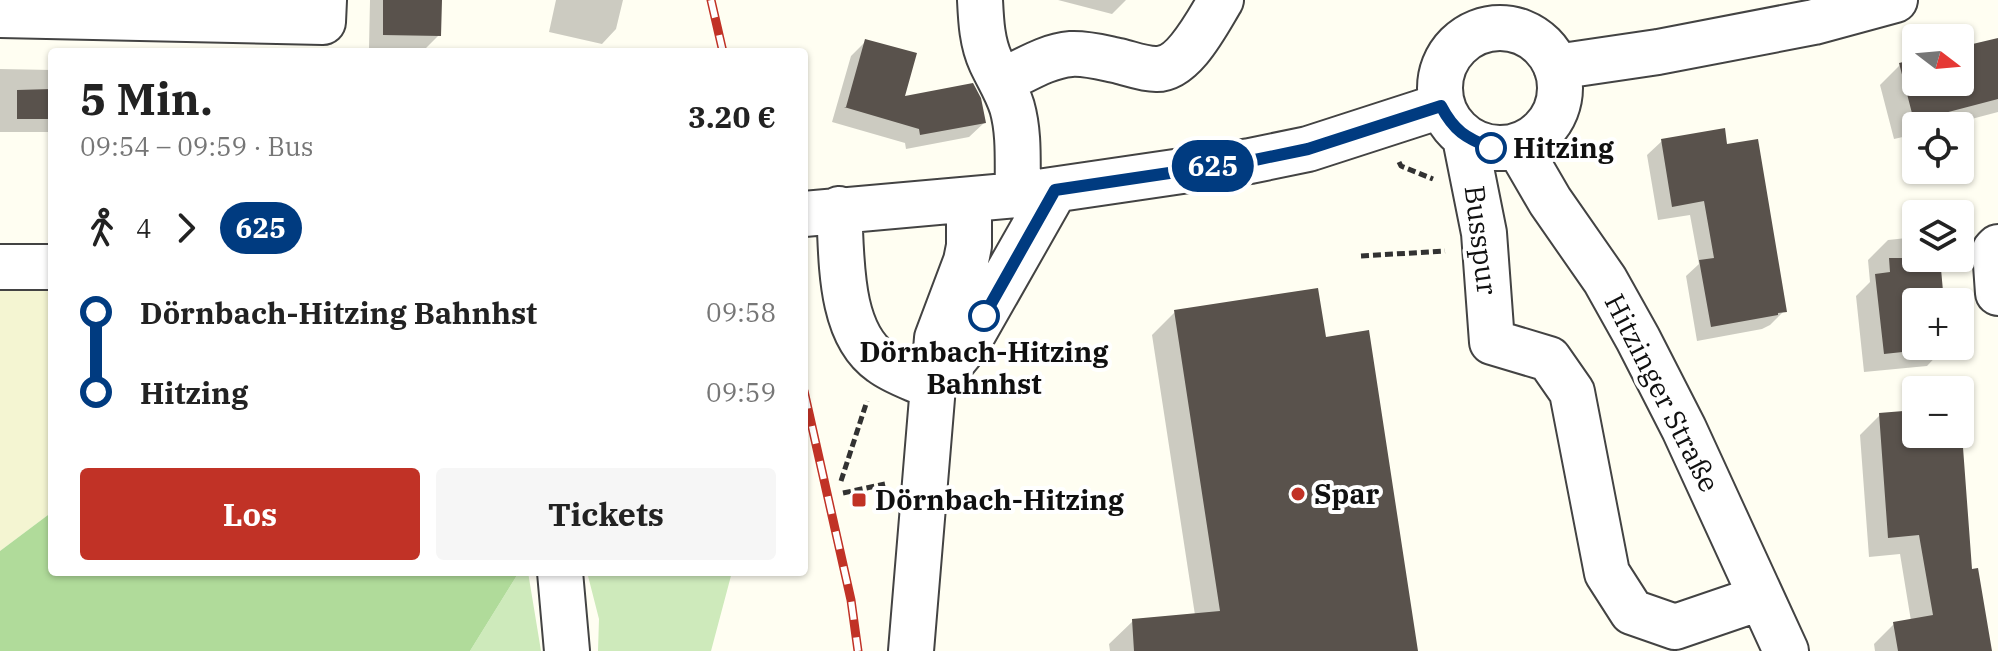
<!DOCTYPE html>
<html lang="de">
<meta charset="utf-8">
<style>
:root{--surface:#fff;--page:#f6f6f6;--text:#222;--muted:#767676;--accent:#c13226}
body{margin:0;font-family:"IBM Plex Serif",serif;background:var(--page);color:var(--text);height:100vh;display:flex;flex-direction:column;font-size:30px;white-space:nowrap}
*{box-sizing:border-box;margin:0}
p{font-size:26px;color:var(--muted)}
.icon{flex:none;width:44px;height:44px;fill:none;stroke:currentColor;stroke-width:2;stroke-linecap:round;stroke-linejoin:round}
.map{position:relative;flex:1;overflow:hidden}
.side{position:absolute;left:48px;top:48px;width:760px;height:528px;display:flex;flex-direction:column;background:var(--surface);border-radius:8px;box-shadow:0 2px 6px #0004}
.side>*{flex:none}
.badge{padding:0 16px;border-radius:26px;font-size:28px;line-height:52px}
.needle{width:52px;rotate:106deg}
.tools{position:absolute;left:1902px;top:24px;display:grid;gap:16px}
.tools a{display:grid;place-items:center;width:72px;height:72px;border-radius:8px;background:var(--surface);box-shadow:0 2px 6px #0004;font-size:40px}
.map>.badge{position:absolute;translate:-50% -50%;box-shadow:0 0 0 4px #fff}
.legs{display:flex;align-items:center;gap:12px;height:88px;padding:0 32px;font-size:26px}
.legs p{margin-inline-start:auto}
.head{display:flex;align-items:center;justify-content:space-between;height:136px;padding:0 32px}
h1{font-size:44px;font-weight:700;line-height:60px}
.action{display:flex;gap:16px;margin-top:auto;padding:16px 32px}
.action a{flex:1;height:92px;border-radius:8px;background:var(--accent);color:#fff;font-size:32px;font-weight:700;line-height:92px;text-align:center}
.action a+a{background:var(--page);color:var(--text)}
ul{padding:0 32px;list-style:none}
li{display:flex;align-items:center;gap:28px;height:80px;font-size:30px}
li i{display:grid;place-items:center;width:12px;height:100%;margin:0 10px;background:currentColor}
li i::after{content:'';width:20px;height:20px;margin:-10px;border:6px solid;border-radius:50%;background:var(--surface)}
li p{margin-inline-start:auto}
li:first-child i{background:linear-gradient(#0000 50%,currentColor 0)}
li:last-child i{background:linear-gradient(currentColor 50%,#0000 0)}
.map>svg:first-child{display:block}
.farmland{fill:#f4f5d2}
.green{fill:#ceeabb}
.forest{fill:#b0db9a}
.shadow{fill:#0003}
.building{fill:#59524c}
.lines{fill:none;stroke-linecap:round;stroke-linejoin:round}
.minor-casing{stroke:#434343;stroke-width:48}
.path{stroke:#323232;stroke-width:5;stroke-dasharray:8 4;stroke-linecap:butt}
.minor{stroke:#fff;stroke-width:44}
.rail-casing{stroke:#c13226;stroke-width:9}
.rail{stroke:#fff;stroke-width:6;stroke-dasharray:18;stroke-linecap:butt}
.line-1-casing{stroke:#fff;stroke-width:18}
.line-1{stroke:#003b80;stroke-width:12}
.stop-1-dot{fill:#fff;stroke:#003b80;stroke-width:4}
.poi-dot{fill:#c13226;stroke:#fff;stroke-width:3}
.labels{text-anchor:middle;stroke-width:8;stroke-linejoin:round;paint-order:stroke}
.stop-label{font-size:28px;font-weight:bold;fill:#101010;stroke:#fff;text-anchor:start}
.street-label{font-size:28px;fill:#101010;stroke:#fff}
.poi-label{font-size:28px;font-weight:bold;fill:#101010;stroke:#fff;text-anchor:start}
</style>
<div class="map">
<svg width="1998" height="651" viewBox="0 0 1998 651">
<rect width="100%" height="100%" fill="#fffef2"/>
<path class="farmland" d="M0,289L52,290V512L0,551Z"/>
<path class="green" d="M519,572H528L541,651H470Z
M587,572H732L711,651H598L599,619Z"/>
<path class="forest" d="M52,512V572H519L470,651H0V551Z"/>
<path class="shadow" d="M370,0H440L439,35L424,50L369,48Z
M556,0H623L616,29L602,44L549,32Z
M1058,0H1126L1112,14Z
M1998,40V112L1945,126H1916V134L1894,139L1880,85L1900,65L1916,61V82H1960V49Z
M866,41L902,98L984,123L969,137L906,149L905,143L832,122L851,56Z
M0,69L52,70V132H0Z
M1662,141L1725,146L1784,311L1770,325L1762,329L1697,341L1686,276L1699,264L1690,215L1658,220L1647,155Z
M1916,237V258H1945L1946,265L1939,272L1942,302H1916V346H1946L1927,366L1864,372L1856,296L1870,282L1868,260L1888,240Z
M1175,312L1324,339L1416,651H1110L1109,644L1133,621L1195,615L1152,335Z
M1916,412V434H1960V420L1970,572L1990,651H1875L1874,644L1894,624L1911,621L1900,554L1869,557L1860,435L1880,415Z"/>
<path class="building" d="M383,0H442L441,36L383,35Z
M1998,38V99L1914,121L1899,63L1916,59V82H1960V47Z
M865,39L917,53L905,96L973,83L981,98L986,123L920,135L919,129L844,107H846Z
M52,89V119H17V90Z
M1725,128L1727,144L1758,139L1787,312L1778,313V315L1711,327L1699,260L1714,258L1704,201L1672,207L1661,139Z
M1889,258H1940L1944,302H1916V346L1949,347L1884,354L1875,274L1890,272Z
M1318,288L1326,337L1369,330L1418,651H1134L1132,619L1220,611L1174,310Z
M1960,407L1972,569L1978,568L1992,651H1898L1893,622L1933,615L1919,535L1888,538L1879,413L1916,410V434H1960Z"/>
<g class="lines">
<defs>
<path id="minor" d="M980,0C981,21 982,43 991,62C998,77 1007,91 1012,107C1020,135 1017,166 1018,195
M0,15L323,22L324,0
M1440 88a60 60 0 1 1 120 0a60 60 0 1 1-120 0Z
M1556,67L1658,52L1814,22L1895,0
M1002,81C1024,71 1046,56 1071,54C1087,53 1104,58 1119,61C1131,64 1144,69 1156,69C1184,70 1208,21 1221,0
M1465,138L1484,233L1492,342L1549,359L1572,392L1607,573L1632,612L1675,627L1760,598
M1518,146L1550,201L1605,280L1638,339L1684,429L1786,651
M839,209C842,256 838,332 881,362C895,373 916,379 932,387
M804,214L1018,195L1250,161L1308,149L1441,106
M1998,247L1995,250L1998,293
M0,267H52
M932,387L968,343L1055,190
M560,572L567,651
M911,651L937,338L966,261L969,246V200"/>
</defs>
<use href="#minor" class="minor-casing"/>
<path class="path" d="M1399,162L1401,166L1433,179
M1361,256L1445,251
M841,481L867,401
M843,493L885,484"/>
<use href="#minor" class="minor"/>
<defs>
<path id="rail" d="M711,0L723,52
M804,391L851,600L858,651"/>
</defs>
<use href="#rail" class="rail-casing"/>
<use href="#rail" class="rail"/>
</g>
<g class="lines">
<defs>
<path id="line-1" d="M984,316L1055,190L1250,161L1308,149L1441,106C1454,131 1466,138 1491,148"/>
</defs>
<use href="#line-1" class="line-1-casing"/>
<use href="#line-1" class="line-1"/>
</g>
<g class="stop-1-dot">
<circle cx="1491" cy="148" r="14"/>
<circle cx="984" cy="316" r="14"/>
</g>
<g class="poi-dot">
<circle cx="1298" cy="494" r="8"/>
<rect x="851" y="492" width="16" height="16" rx="4"/>
</g>
<g class="labels">
<g class="stop-label">
<text x="1513" y="158">Hitzing</text>
<text x="984" y="362" text-anchor="middle">Dörnbach-Hitzing<tspan x="984" dy="32">Bahnhst</tspan></text>
</g>
<g class="street-label">
<text transform="translate(1481 240) rotate(83)" y="10">Busspur</text>
<text transform="translate(1662 393) rotate(63)" y="10">Hitzinger Straße</text>
</g>
<g class="poi-label">
<text x="1314" y="504">Spar</text>
<text x="875" y="510">Dörnbach-Hitzing</text>
</g>
</g>
</svg>
<div class="tools">
<a><svg class="needle" viewBox="-14 -14 28 28"><path d="M0-13l5 13h-10z" fill="#e53935"/><path d="M0 13l5-13h-10z" fill="#767676"/></svg></a>
<a><svg class="icon" aria-label="locate" viewBox="0 0 24 24"><circle cx="12" cy="12" r="6"/><path d="M12 2v4M12 18v4M2 12h4M18 12h4"/></svg></a>
<a><svg class="icon" aria-label="layers" viewBox="0 0 24 24"><path d="M12 4l9 5-9 5-9-5zM3 14l9 5 9-5"/></svg></a>
<a>+</a>
<a>−</a>
</div>
<b class="badge" style="left:1213px;top:166px;background:#003b80;color:#fff">625</b>
<section class="side">
<div class="head"><div><h1>5 Min.</h1><p>09:54 – 09:59 · Bus</p></div><b>3.20 €</b></div>
<div class="legs"><svg class="icon" aria-label="walk" viewBox="0 0 24 24"><circle cx="13" cy="4" r="2"/><path d="M13 8l-2 6 4 7M11 14l-3 7M7 12l3-4h3l4 4"/></svg>4<svg class="icon" aria-label="forward" viewBox="0 0 24 24"><path d="M9 5l7 7-7 7"/></svg><b class="badge" style="background:#003b80;color:#fff">625</b></div>
<ul>
<li><i style="color:#003b80"></i><b>Dörnbach-Hitzing Bahnhst</b><p>09:58</p></li>
<li><i style="color:#003b80"></i><b>Hitzing</b><p>09:59</p></li>
</ul>
<div class="action"><a>Los</a><a>Tickets</a></div>
</section>
</div>
